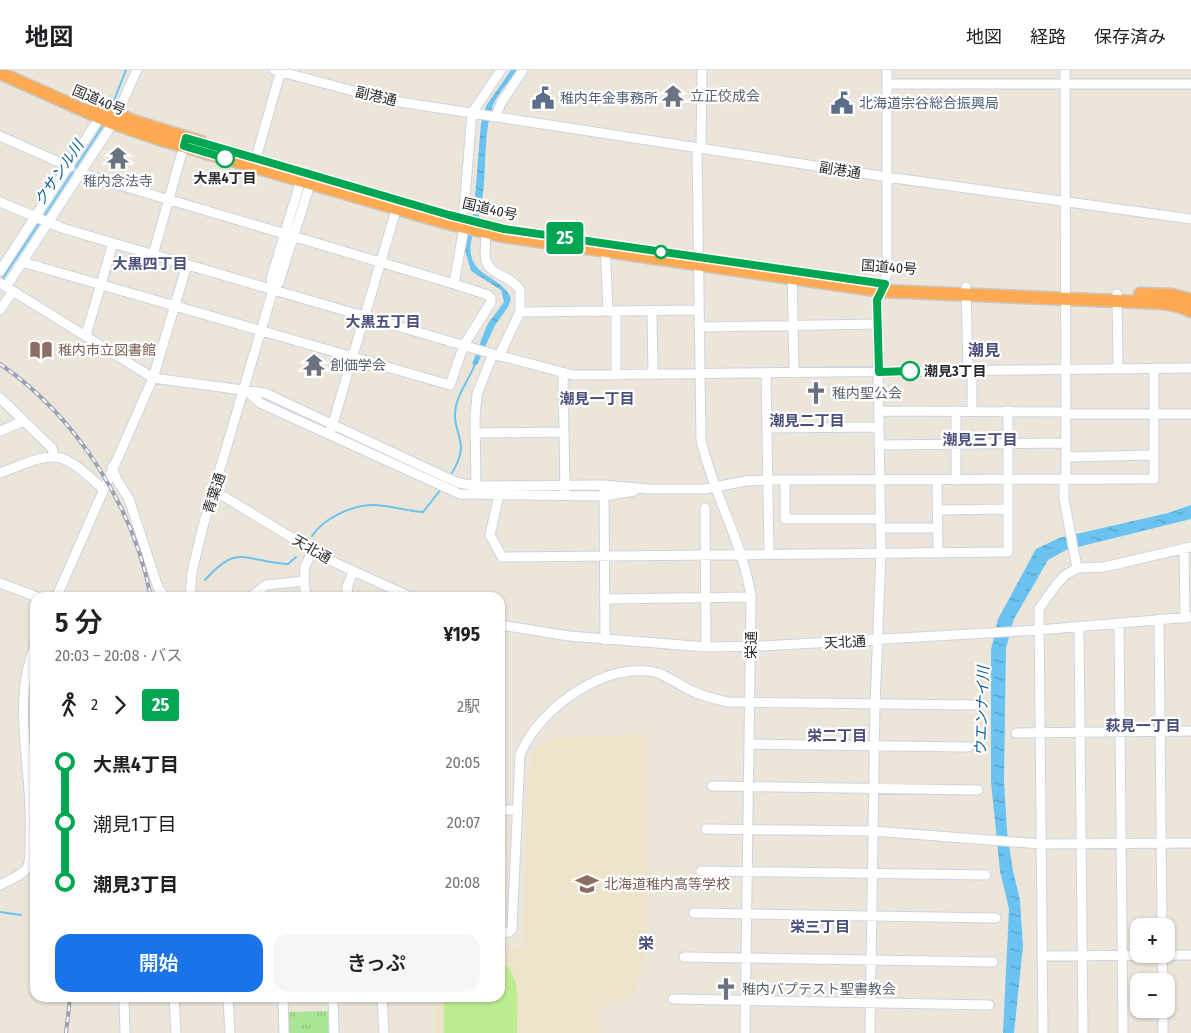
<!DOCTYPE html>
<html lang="ja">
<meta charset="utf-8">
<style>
:root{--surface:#fff;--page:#f6f6f6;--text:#202124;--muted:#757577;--line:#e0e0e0;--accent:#1a73e8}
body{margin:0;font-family:"Fira Sans Condensed","Noto Sans JP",sans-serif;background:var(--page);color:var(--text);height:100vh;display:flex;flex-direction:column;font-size:19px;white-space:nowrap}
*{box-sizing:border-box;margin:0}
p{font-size:16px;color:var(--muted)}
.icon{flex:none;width:28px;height:28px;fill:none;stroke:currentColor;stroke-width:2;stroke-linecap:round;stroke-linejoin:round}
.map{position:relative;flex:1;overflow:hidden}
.details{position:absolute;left:30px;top:522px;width:475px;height:410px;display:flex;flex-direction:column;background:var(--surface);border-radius:15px;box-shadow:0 1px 4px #0004}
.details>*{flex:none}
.badge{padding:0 10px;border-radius:4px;font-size:18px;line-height:32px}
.buttons{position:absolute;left:1130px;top:848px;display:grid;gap:10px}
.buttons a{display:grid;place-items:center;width:45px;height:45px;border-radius:10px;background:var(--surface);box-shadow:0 1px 4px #0004;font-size:25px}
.map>.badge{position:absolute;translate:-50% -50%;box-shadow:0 0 0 2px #fff}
.legs{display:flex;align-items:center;gap:8px;height:55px;padding:0 25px;font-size:16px}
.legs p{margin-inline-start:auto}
.overview{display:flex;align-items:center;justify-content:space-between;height:85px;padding:0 25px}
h1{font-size:28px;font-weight:600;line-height:38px}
.action{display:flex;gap:10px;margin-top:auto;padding:10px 25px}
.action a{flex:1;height:58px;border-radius:15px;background:var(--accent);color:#fff;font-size:20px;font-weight:600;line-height:58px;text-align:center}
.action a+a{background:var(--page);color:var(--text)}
ul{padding:0 25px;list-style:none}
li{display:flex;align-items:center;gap:18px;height:60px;font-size:19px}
li i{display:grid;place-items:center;width:8px;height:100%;margin:0 6px;background:currentColor}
li i::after{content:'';width:12px;height:12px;margin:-6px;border:4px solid;border-radius:50%;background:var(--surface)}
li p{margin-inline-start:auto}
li:first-child i{background:linear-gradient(#0000 50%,currentColor 0)}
li:last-child i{background:linear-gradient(currentColor 50%,#0000 0)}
header{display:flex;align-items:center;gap:30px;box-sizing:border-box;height:70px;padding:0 25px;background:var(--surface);border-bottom:1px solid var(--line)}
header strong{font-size:24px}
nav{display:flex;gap:28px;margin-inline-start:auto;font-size:18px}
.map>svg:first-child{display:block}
.education{fill:#eee4c9}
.park{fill:url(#park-tufts)}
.pitch{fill:#beec90}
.water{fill:url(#water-ripples)}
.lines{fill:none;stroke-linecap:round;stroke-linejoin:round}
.stream{stroke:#6ac3f1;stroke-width:2}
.minor-casing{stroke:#cfd2e2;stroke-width:11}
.highway-casing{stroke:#c7c7c7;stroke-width:15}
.minor{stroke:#fff;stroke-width:9}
.highway{stroke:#ffa952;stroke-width:12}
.rail-casing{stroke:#9d9fb4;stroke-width:4}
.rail{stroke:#fff;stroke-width:2;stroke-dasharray:5.5;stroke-linecap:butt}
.line-1-casing{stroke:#fff;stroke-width:11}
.line-1{stroke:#00a651;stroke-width:8}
.stop-1-dot{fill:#fff;stroke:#00a651;stroke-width:2.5}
.labels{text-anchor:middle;stroke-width:4.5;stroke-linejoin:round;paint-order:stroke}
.street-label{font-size:14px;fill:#292929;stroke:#fff}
.worship-label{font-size:14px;fill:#5b616d;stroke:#fff;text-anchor:start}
.service-label{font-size:14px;fill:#4e5e75;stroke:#fff;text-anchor:start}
.stop-label{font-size:14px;font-weight:bold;fill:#292929;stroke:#fff}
.education-label{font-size:14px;fill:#785e54;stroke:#fff;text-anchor:start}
.water-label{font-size:15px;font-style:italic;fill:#0a5f9b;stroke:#fff}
.neighbourhood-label{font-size:15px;font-weight:bold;fill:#494e7a;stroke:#fff}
.quarter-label{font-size:16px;font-weight:bold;fill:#494e7a;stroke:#fff}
</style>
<header>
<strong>地図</strong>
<nav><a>地図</a><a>経路</a><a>保存済み</a></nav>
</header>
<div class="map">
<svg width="1191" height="963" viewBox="0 0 1191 963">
<defs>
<pattern id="park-tufts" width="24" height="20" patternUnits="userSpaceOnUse" patternTransform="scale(1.25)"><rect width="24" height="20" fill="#aae495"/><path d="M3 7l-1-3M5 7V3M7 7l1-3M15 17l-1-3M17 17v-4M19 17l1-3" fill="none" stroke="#92c480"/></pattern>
<pattern id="water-ripples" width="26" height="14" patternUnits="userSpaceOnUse" patternTransform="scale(1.25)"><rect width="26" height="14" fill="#6ac3f1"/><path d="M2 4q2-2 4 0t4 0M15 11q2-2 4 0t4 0" fill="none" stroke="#579ec3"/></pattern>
</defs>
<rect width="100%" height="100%" fill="#ece5da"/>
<path class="education" d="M648,664V871L635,923L600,937L599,963H435V928H500V879L523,878L528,704L535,679L553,668Z"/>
<path class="park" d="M329,941V963H289L288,942Z"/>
<path class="pitch" d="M500,892C524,902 516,941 517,963H444V928H500Z"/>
<path class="water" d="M511,0H517C509,12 496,25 492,38C482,70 488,109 480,141C477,155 468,171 471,185C476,208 504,208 511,229L508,237L495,255L477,295L472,294L487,255L504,232L501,220L471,201L465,180L474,139L481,53L486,36Z
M1191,435V449L1066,480L1048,490L1014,549L1006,578L1004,711L1007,761L1013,801L1020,830L1023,876L1014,963H1003L1009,839L1000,801L991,712V580L998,549L1036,479L1059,468L1168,443Z"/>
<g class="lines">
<path class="stream" d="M111,38L126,0
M44,146L104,54
M1,211L40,152
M450,406C474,370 450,365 456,336C459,321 470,308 475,294
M312,466C323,449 351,435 373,435C389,435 406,441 423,442L442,418
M205,510C239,472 245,492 288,494L296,487
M0,842L21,845
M32,845L35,844"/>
<defs>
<path id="minor" d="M274,0L387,30L887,107L1191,149
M1065,0L1066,409
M887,14H1191
M496,46L501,33L523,0
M0,66L70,97
M697,78L701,370C713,424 743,472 751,527L745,963
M701,79L702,0
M256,88L281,0
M0,132L62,158L113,173L493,284L573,305L1191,298
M460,156L464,139L472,43L501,0
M486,162C486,171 484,183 486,191C490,205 513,207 520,220V242L499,286
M605,174L608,241
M153,185L185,72
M22,192L450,315L464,275L491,232V228L488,225L454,214L79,103
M792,200L794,302
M0,201L102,44
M0,213L153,308L265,323L441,405L459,413L476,416L604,415L649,419H704L746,411L768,410L1154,409V298
M454,214L464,157
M6,217L113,53L137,0
M966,217L968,300
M273,220L271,209L303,103
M1117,224L1118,298
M0,240L13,221
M616,241V305
M652,241L653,304
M520,242L698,240
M699,257L878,254
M86,265L113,173
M766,303L769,484
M563,304L565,421
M245,319L260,333L460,424L604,426L634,421
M0,328L52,378L54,386
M879,341L1067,342
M956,341V410
M972,341V300
M1067,344H1191
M767,358L879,357
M331,360L399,130
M0,361L24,351
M475,363L564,362
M880,375L1066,373
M1066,387L1154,385
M112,397L117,410L129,429L158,518L166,528
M0,403C56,382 57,376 103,419
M1064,409V429L1077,498
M785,410V449H880
M937,410L938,482
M476,416L475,347L477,324L493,284
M501,416L490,465L502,487L1008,482V341
M604,420L605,570
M215,421L327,489L413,528
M705,438L706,577
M937,440L1008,439
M880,458H938
M1184,479L1185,548
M304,511L305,496L313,481
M0,513L40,528
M56,528L153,308L187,195
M190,528L192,502L203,456L273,220L279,212L313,105
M249,528L266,515L304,511L306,528
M348,528L347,517L353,502
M604,529L751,527
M1159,549L1162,856
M1119,553L1123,963
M500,555L569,566L706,577L760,576L1039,560L1191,547
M1079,557L1083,963
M1016,663L1191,661
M749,674L968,677
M712,716L978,720
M500,740H516
M706,759L873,761L1041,774L1191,773
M701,801L986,805
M0,815C9,810 24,805 28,796C31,788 30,774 30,765C34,705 10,633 35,576
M694,843L996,848
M500,863L509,862L512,859L520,685C538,639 607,589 658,603C669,607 678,614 688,619C701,626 714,629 728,632L974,635
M1162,884L1163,911
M1042,886L1191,885
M684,887L993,892
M124,928L125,963
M174,928L176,963
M228,928L230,963
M283,928L284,963
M333,928L334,963
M382,928L384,963
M673,929L989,935
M1163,939V963
M870,963L875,634L881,483L877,230L887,204V0
M1043,963L1039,539L1056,515L1064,506L1077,498L1104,497L1191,477"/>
<path id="highway" d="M0,3L110,52L159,69L447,153L503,166L882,221L1163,233L1179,236L1191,241
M95,36L139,53L201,72
M1140,224L1172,225L1191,230"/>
</defs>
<use href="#minor" class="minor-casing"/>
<use href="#highway" class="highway-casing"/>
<use href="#minor" class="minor"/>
<use href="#highway" class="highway"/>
<defs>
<path id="rail" d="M0,294C77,347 134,437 151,528
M66,963L70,928"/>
</defs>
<use href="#rail" class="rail-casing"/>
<use href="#rail" class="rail"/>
</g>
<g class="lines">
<defs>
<path id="line-1" d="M225,88L184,76L186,68L449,145L504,159L885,214L877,230L879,302L910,301"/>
</defs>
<use href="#line-1" class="line-1-casing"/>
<use href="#line-1" class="line-1"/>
</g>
<defs>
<symbol id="temple-bare" viewBox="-9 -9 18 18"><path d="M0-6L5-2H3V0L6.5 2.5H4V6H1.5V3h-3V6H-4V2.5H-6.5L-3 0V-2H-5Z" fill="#6b7280" stroke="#fff" stroke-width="2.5" paint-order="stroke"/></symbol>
<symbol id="civic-bare" viewBox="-9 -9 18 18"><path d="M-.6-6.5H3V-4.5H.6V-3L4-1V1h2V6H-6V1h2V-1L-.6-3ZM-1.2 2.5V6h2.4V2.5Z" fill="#5c6f8a" stroke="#fff" stroke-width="2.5" paint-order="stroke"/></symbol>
<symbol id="library-bare" viewBox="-9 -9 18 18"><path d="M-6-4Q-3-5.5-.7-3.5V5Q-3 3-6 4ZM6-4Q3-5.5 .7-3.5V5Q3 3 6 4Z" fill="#8d6e63" stroke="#fff" stroke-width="2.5" paint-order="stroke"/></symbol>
<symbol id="church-bare" viewBox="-9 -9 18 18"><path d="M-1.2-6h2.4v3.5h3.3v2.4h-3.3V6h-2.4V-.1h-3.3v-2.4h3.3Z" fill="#6b7280" stroke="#fff" stroke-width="2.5" paint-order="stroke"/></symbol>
<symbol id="school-bare" viewBox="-9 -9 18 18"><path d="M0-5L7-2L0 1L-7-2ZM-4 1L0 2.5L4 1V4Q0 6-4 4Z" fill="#8d6e63" stroke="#fff" stroke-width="2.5" paint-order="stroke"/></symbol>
</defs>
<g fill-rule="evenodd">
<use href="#temple-bare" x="657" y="10" width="32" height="32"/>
<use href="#civic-bare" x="527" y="12" width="32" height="32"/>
<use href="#civic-bare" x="826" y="17" width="32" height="32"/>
<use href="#temple-bare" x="102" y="72" width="32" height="32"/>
<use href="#library-bare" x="25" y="264" width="32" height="32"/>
<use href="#temple-bare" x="298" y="279" width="32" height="32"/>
<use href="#church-bare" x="800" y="307" width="32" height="32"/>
<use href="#school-bare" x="571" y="798" width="32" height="32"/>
<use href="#church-bare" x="710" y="903" width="32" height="32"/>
</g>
<g class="stop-1-dot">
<circle cx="225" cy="88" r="9"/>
<circle cx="661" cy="182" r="6"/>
<circle cx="910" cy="301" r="9"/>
</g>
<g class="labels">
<g class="street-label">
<text transform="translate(376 26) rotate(13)" y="5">副港通</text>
<text transform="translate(99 30) rotate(23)" y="5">国道40号</text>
<text transform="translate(840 100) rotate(9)" y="5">副港通</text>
<text transform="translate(490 139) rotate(13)" y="5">国道40号</text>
<text transform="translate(889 197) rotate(4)" y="5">国道40号</text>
<text transform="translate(214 423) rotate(-72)" y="5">青葉通</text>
<text transform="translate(312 479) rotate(30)" y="5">天北通</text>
<text transform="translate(845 572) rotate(-3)" y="5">天北通</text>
<text transform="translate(751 575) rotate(-90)" y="5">栄通</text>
</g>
<g class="worship-label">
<text x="690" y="31">立正佼成会</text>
<text x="118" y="116" text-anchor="middle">稚内念法寺</text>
<text x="330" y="300">創価学会</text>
<text x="832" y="328">稚内聖公会</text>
<text x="742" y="924">稚内バプテスト聖書教会</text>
</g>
<g class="service-label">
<text x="560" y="33">稚内年金事務所</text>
<text x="859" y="38">北海道宗谷総合振興局</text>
</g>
<g class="stop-label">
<text x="225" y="113">大黒4丁目</text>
<text x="924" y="306" text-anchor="start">潮見3丁目</text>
</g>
<g class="education-label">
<text x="58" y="285">稚内市立図書館</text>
<text x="604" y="819">北海道稚内高等学校</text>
</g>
<g class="water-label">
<text transform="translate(59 103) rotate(-56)" y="5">クサンル川</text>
<text transform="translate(982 641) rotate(-88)" y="5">ウエンナイ川</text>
</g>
<g class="neighbourhood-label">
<text x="150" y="199">大黒四丁目</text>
<text x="383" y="257">大黒五丁目</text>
<text x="597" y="334">潮見一丁目</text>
<text x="807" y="356">潮見二丁目</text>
<text x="980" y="375">潮見三丁目</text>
<text x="1143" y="661">萩見一丁目</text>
<text x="837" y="671">栄二丁目</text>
<text x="820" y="862">栄三丁目</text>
</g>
<g class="quarter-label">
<text x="984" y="286">潮見</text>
<text x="646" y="879">栄</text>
</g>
</g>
</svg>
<div class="buttons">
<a>+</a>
<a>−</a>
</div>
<b class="badge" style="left:565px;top:168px;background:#00a651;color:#fff">25</b>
<section class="details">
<div class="overview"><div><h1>5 分</h1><p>20:03 – 20:08 · バス</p></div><b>¥195</b></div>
<div class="legs"><svg class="icon" aria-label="walk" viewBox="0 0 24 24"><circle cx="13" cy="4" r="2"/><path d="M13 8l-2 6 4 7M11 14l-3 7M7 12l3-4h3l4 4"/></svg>2<svg class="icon" aria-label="forward" viewBox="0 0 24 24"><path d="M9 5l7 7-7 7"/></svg><b class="badge" style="background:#00a651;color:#fff">25</b><p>2駅</p></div>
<ul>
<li><i style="color:#00a651"></i><b>大黒4丁目</b><p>20:05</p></li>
<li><i style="color:#00a651"></i><span>潮見1丁目</span><p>20:07</p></li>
<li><i style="color:#00a651"></i><b>潮見3丁目</b><p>20:08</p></li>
</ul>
<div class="action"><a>開始</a><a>きっぷ</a></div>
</section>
</div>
